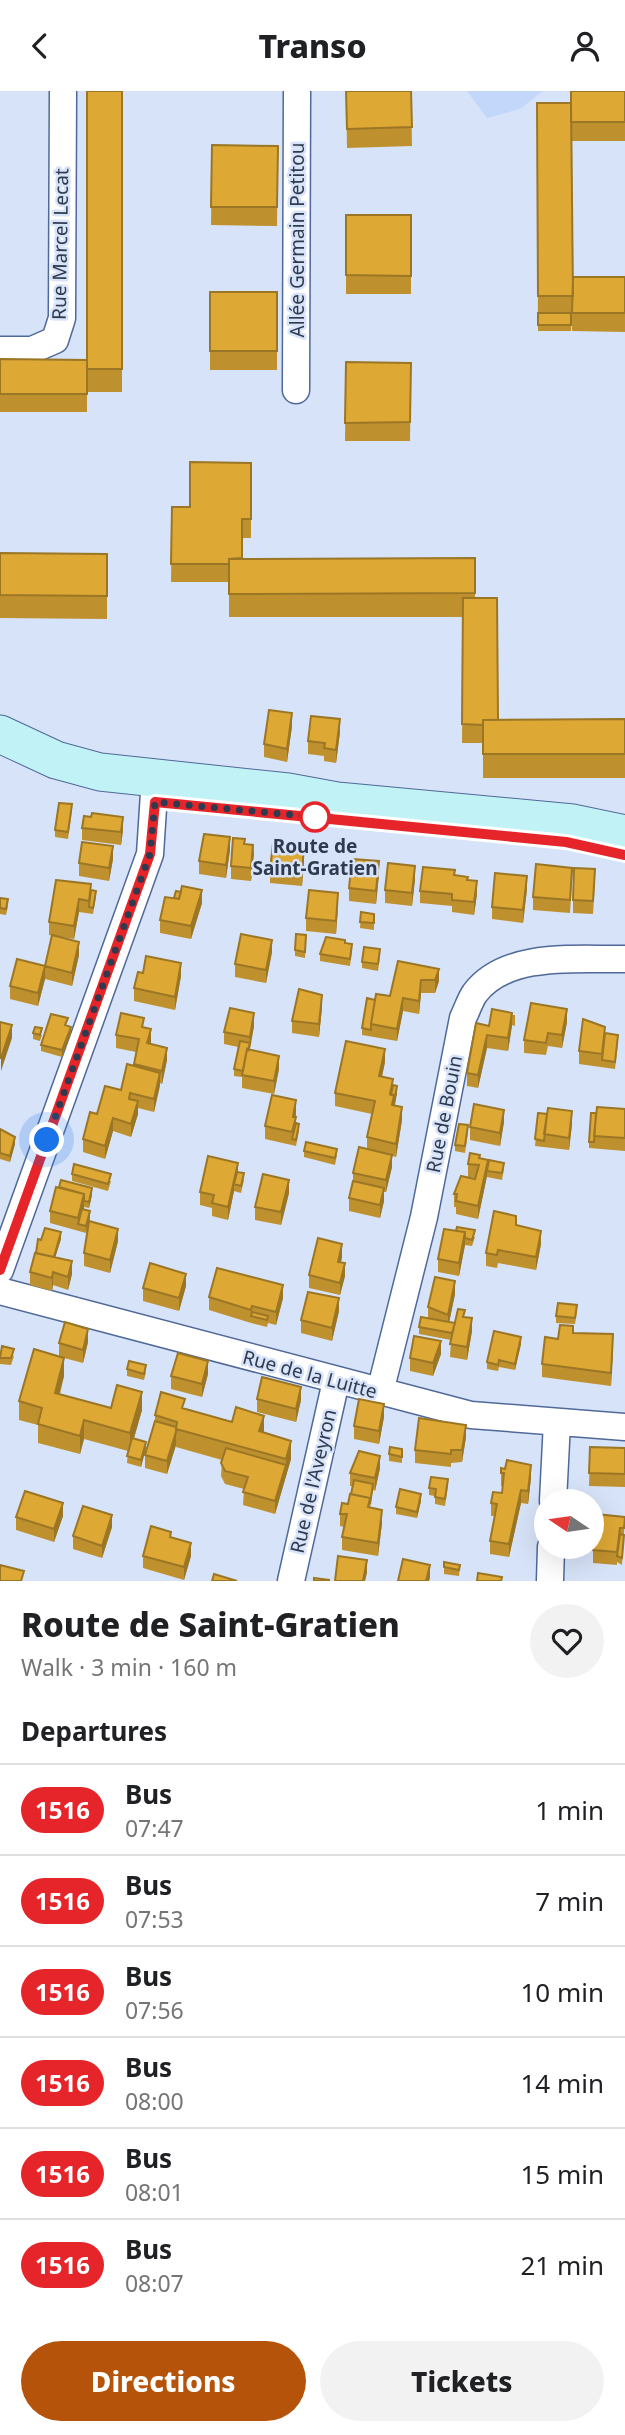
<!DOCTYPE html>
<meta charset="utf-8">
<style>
:root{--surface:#fff;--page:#f2f2f2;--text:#202124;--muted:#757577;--line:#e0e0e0;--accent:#b45309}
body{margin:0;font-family:"Noto Sans",sans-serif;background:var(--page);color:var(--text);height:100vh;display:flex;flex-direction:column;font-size:26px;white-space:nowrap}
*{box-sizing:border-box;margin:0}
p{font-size:23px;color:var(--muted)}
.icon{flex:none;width:38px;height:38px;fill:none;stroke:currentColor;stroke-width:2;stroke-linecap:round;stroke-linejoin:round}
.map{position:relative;height:1490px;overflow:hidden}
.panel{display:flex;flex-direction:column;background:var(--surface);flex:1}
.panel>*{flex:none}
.badge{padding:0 14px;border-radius:23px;font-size:24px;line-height:46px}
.needle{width:46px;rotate:283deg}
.buttons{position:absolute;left:534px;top:1398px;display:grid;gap:14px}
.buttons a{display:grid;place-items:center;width:70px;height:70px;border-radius:50%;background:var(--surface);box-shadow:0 7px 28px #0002;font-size:35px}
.you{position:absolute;width:35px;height:35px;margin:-18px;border:5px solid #fff;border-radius:50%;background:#1a73e8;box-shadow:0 0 0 10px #1a73e833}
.map>.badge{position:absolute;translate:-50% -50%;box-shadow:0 0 0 4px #fff}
h2{padding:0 21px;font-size:26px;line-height:63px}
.round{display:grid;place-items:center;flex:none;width:74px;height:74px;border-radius:37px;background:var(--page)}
.summary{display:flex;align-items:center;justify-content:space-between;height:119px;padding:0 21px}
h1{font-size:33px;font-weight:800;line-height:52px}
.cta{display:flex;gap:14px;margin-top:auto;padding:14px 21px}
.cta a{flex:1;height:80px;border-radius:42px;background:var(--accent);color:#fff;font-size:28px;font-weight:800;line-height:80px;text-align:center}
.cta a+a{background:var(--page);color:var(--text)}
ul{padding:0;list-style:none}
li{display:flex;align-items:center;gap:21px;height:91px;padding:0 21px;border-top:2px solid var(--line)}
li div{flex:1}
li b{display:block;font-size:26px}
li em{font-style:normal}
li .badge{min-width:77px;font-weight:700;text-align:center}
header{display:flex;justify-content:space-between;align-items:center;height:91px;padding:0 21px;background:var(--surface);font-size:32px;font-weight:800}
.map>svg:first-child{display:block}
.built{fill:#c3d7fb}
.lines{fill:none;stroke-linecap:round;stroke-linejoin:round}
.minor-casing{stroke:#506998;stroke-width:29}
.secondary-casing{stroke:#506998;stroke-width:39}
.minor{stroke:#fff;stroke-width:26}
.secondary{stroke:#c1f3f6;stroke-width:37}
.wall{fill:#bf902e}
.shaded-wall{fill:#9b7625}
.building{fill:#dea835;stroke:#9b7625;stroke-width:2}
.line-casing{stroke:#fff;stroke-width:16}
.line{stroke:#e52529;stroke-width:10}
.walk{stroke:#2f3a4f;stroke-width:7;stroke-dasharray:0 12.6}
.stop-dot{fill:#fff;stroke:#e52529;stroke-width:3.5}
.labels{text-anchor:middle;stroke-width:5;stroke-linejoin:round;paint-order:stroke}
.street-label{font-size:19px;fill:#2f3a4f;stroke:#d7e3f8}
.stop-label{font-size:19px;font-weight:bold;fill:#2f3a4f;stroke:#d7e3f8}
</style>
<header><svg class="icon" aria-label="back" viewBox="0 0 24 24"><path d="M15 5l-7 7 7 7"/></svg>Transo<svg class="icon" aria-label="person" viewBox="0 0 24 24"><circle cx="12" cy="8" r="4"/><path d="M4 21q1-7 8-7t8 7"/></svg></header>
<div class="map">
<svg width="625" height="1490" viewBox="0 0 625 1490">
<rect width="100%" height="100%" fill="#d7e3f8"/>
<path class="built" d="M467,0H543L520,18L487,27Z"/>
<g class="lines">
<defs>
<path id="minor" d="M0,259H32L55,249L62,227L63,0
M296,299L297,0
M0,1179L150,763L155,687
M0,1200L471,1324L625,1336
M380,1301L424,1126L463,927C467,919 470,909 475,902C507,860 579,869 625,868
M553,1410L557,1331
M291,1490L336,1290
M550,1490L551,1456"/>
<path id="secondary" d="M0,643L56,669L100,681L288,701L337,710L573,732L625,743"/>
</defs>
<use href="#minor" class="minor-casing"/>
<use href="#secondary" class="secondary-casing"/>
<use href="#minor" class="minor"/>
<use href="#secondary" class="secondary"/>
</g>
<path class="wall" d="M122,0V301H87V287V321H0V268L87,269Z
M346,0H411L412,55L347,57Z
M625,0V50H572L573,208L625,186V241L572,240V228H571V240H538L537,12H571Z
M212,54L278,55L277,135L211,134Z
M346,124H411V203H346Z
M210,201H277V279H210Z
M346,271L411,272L410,350H345Z
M251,372V447H242V467H475V507L498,629L625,628V687H483V652H462L463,526H229V491H171L172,416H190Z
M0,462L107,463V528L0,527Z
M292,635L287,671L264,666V653Z
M340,641L336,672L324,670V665L308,663V650Z
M72,720L68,748L55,746V739Z
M82,737L123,739L121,754L82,749Z
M245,753L254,762L251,790L231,788V775Z
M230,759L226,787L199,783V770Z
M113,768L109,790L79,785V772Z
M304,768L302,795L270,792V779Z
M379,783L376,813L349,810V797Z
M455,784L468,789L477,803L474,824L452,821V815L420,812V800Z
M415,788L412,815L385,812V799Z
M572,790L570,822L533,819V806Z
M595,791L593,823L573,822V809Z
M527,798L523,832L492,828V816Z
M91,799L96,806L93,823L79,821L74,848L49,844V831Z
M181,801L202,812L191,848L160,842V829L174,807Z
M0,807L8,815L6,824L0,823Z
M338,814L336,843L306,840V827Z
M361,821L374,823V839L360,837Z
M306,850L305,867L295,865V859Z
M345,852L352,859L350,875L320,870V863Z
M272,861L266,892L235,886V873Z
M79,864L72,895L45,888V875Z
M380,865L378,880L362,877V871Z
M398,870L439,890L435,902H421L419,923L403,920L397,950L362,944V937L375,909L390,905Z
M143,882L181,885L175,919L134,910V897Z
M45,888L38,915L10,908V895Z
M322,916L319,946L292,942V930Z
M512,924H515V935L512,934L508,960L487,957L478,997L467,995V982L489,935Z
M567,931L562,957L548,955L546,964L524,962V949Z
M67,935L71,942L62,966L41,960V954Z
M254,935L250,959L279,978L274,1003L242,997V986L234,985V978L238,956L224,953V941Z
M144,937L151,951L150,953L167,969L162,993L160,992L154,1021L138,1017V1023L131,1046L113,1040L105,1068L83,1061V1048L97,1023L121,999L134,975L136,961L116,957V944Z
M33,942L42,944L40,950L33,948Z
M605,942L618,951L615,978L579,973V960Z
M385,971L382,986L393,994L397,1002L395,1014L402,1029L396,1066L392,1065V1076L386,1101H384V1110L380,1127L349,1120V1107L353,1090V1082L367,1058V1046L372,1023L335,1015V1002Z
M625,1018V1060L589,1057V1051L596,1022Z
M296,1022V1032L299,1040L296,1055L265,1048V1035Z
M538,1022L572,1033L569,1059L535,1055Z
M504,1031L500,1055L470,1049V1036Z
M0,1038L15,1053L10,1071L0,1068Z
M468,1041L465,1062L455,1060V1054Z
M304,1060L337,1064L335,1074L304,1066Z
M480,1067L488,1076L504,1078L502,1089L487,1086V1085L478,1128L456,1123V1116H454V1103L475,1088L476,1087L468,1086V1073Z
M238,1081L244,1089L241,1102L234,1100L228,1129L212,1125V1117L200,1114V1101Z
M72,1083L111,1090L108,1100L72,1090Z
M289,1102L281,1134L255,1129V1116Z
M92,1104L89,1117L84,1116V1119L90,1127L86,1142L50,1132V1120Z
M516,1134L541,1153L536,1179L498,1172L497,1177L486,1175V1162Z
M444,1138L475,1146L472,1155L465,1154L459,1185L438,1181V1168Z
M61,1148L55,1166L72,1183L68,1199L53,1194L52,1200L30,1194V1181L41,1149Z
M118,1150L110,1182L84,1175V1162Z
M342,1166L341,1171L345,1185L340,1204L309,1197V1184Z
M186,1195L179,1220L143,1210V1197Z
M455,1203L449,1231L455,1232L465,1226L472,1240L467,1269L450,1266L451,1249L419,1243V1236L428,1227V1216Z
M209,1206L283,1207L276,1234L268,1232L267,1236L251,1232L209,1219Z
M339,1220L332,1250L301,1242V1229Z
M577,1221L575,1233L556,1232V1225Z
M573,1242L613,1256L611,1295L542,1286V1273L558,1248Z
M88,1251L83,1272L64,1267V1285L60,1303L111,1317L142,1319L134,1347L146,1357L141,1376L127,1372L128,1360L84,1348L80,1363L38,1352V1334L19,1329V1310L59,1265V1252Z
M521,1253L515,1279L499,1276L498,1280L487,1278V1271Z
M0,1261L14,1265L11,1274L0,1273Z
M441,1263L433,1285L410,1280V1267Z
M127,1278L146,1281L144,1289L127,1285Z
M208,1283L202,1306L171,1298V1285Z
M257,1308L301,1309L296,1331L257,1321Z
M185,1317L264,1342L291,1368L275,1423L243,1414L244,1398L225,1393L221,1385L222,1369L176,1356V1354L167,1383L145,1377V1364L155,1330V1324Z
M384,1326L379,1353L354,1348V1335Z
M466,1346L462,1371L451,1372V1376L415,1372V1359Z
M590,1356L625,1357V1396L589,1395Z
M389,1363L402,1365V1372L389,1370Z
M380,1377L375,1400L373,1399L370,1417L382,1432L378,1465L342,1459V1446L344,1436L340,1435V1423L348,1413L351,1403L353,1395H350V1382Z
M501,1382L531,1387L528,1413L521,1412L509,1466L490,1463V1450L495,1425H491V1412L502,1402L503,1395H501Z
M448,1395L445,1415L435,1413V1405L429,1404V1397Z
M421,1410L417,1427L396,1423V1416Z
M63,1425L54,1451L16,1439V1426Z
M625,1426L622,1474L617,1471V1474L593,1472V1459Z
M112,1436L102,1467L73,1458V1445Z
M143,1465H191L184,1489L143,1477Z
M460,1474L459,1485L444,1483V1476Z"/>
<path class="shaded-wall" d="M292,622V635L287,671V658Z
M340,628V641L336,672V659Z
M123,726V739L121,754V741Z
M230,746V759L226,787V774Z
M253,754L254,762L251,790V777Z
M113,755V768L109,790V777Z
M304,755V768L302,795V782Z
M379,770V783L376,813V800Z
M415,775V788L412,815V802Z
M527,785V798L523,832V819Z
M477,790V803L474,824V811Z
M202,799V812L191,848V835Z
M338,802V814L336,843V830Z
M79,808V821L74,848V835Z
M272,849V861L266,892V879Z
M79,851V864L72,895V882Z
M181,872V885L175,919V906Z
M45,875V888L38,915V902Z
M439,878V890L435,902V889Z
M421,889V902L419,923V910Z
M322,904V916L319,946V933Z
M403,907V920L397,950V938Z
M567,918V931L562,957V944Z
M254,922V935L244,987V980Z
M512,922V935L508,960V947Z
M12,934V947L1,980V967Z
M71,936V942L62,966V959Z
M151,938V951L147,965V952Z
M487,944V957L478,997V984Z
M167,957V969L162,993V980Z
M385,958V971L379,998V985Z
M279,965V978L274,1003V990Z
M160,982V995L154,1021V1008Z
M397,995V1002L392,1027V1014Z
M296,1009V1022L293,1039V1026Z
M138,1010V1023L131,1046V1033Z
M402,1016V1029L396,1066V1053Z
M504,1019V1031L500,1055V1042Z
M572,1020V1033L569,1059V1047Z
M113,1027V1040L105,1068V1055Z
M15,1046V1053L10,1071V1065Z
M392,1064V1076L386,1101V1089Z
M488,1069L487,1085L478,1128V1115Z
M238,1072V1085L234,1093V1100L228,1129V1116Z
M289,1089V1102L281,1134V1121Z
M92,1097V1104L89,1117V1111Z
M384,1097V1110L380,1127V1114Z
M84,1103V1116L80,1134L78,1133V1127Z
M90,1120V1127L86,1142V1135Z
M118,1138V1150L110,1182V1169Z
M541,1140V1153L536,1179V1166Z
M61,1141V1148L52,1177V1170Z
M465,1141V1154L459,1185V1172Z
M342,1153V1166L338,1184V1171Z
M72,1170V1183L68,1199V1186Z
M345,1172V1185L340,1204V1192Z
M53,1181V1194L52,1200V1187Z
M186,1183V1195L179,1220V1207Z
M455,1190V1203L448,1237V1224Z
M283,1194V1207L276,1234V1221Z
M339,1207V1220L332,1250V1237Z
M472,1227V1240L467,1269V1256Z
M88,1238V1251L83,1272V1259Z
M613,1243V1256L611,1295V1282Z
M521,1246V1253L515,1279V1273Z
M441,1250V1263L433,1285V1272Z
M64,1267V1285L56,1314L55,1302Z
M208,1270V1283L202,1306V1293Z
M301,1296V1309L296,1331V1318Z
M142,1301V1319L130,1361V1342Z
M384,1313V1326L379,1353V1340Z
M264,1325V1343L259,1340Z
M84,1329V1348L80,1363V1345Z
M466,1334V1346L462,1371V1359Z
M176,1341V1354L167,1383V1370Z
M291,1350V1368L275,1423V1410L286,1374V1368Z
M146,1351V1357L141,1376V1369Z
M380,1365V1377L375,1400V1387Z
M531,1374V1387L528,1413V1400Z
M521,1399V1412L509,1466V1453Z
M421,1403V1410L417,1427V1421Z
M63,1412V1425L54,1451V1438Z
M382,1419V1432L378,1465V1452Z
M112,1424V1436L102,1467V1455Z
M191,1452V1465L184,1489V1476Z
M367,1469V1482L365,1490H363Z
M430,1474V1487L429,1490H426Z"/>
<path class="building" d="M87,0H122V278H87Z
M346,0H411L412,36L347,38Z
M571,0H625V31H571Z
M537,12H571L573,205H538Z
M212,54L278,55L277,116H211Z
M346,124H411V185L346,184Z
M573,186H625V222H572Z
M210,201H277V260H210Z
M538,222H571V234H538Z
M0,268L87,269V303H0Z
M346,271L411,272L410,331L345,332Z
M190,371L251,372V428H242V467L229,468V473H171L172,416H190Z
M0,462L107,463V505L0,504Z
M475,467V502L229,503V468Z
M463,507H497L498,629H483V634L462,633Z
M269,619L292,622L287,658L264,653Z
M311,625L340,628L336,659L324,657L325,652L308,650Z
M625,628V663H483V629Z
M59,712L72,713L68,741L55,739Z
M92,722L123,726L121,741L82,737L84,725L91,726Z
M204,743L230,746L226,774L199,770Z
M233,747L245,748L244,753L253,754L251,777L231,775Z
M82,751L113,755L109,777L79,772Z
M273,752L304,755L302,782L270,779Z
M352,768L379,770L376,800L349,797Z
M388,772L415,775L412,802L385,799Z
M536,773L572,777L570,809L533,806Z
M423,776L455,779L454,784L468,786L467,789L477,790L474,811L452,809V803L420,800Z
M574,777L595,778L593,810L573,809Z
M495,782L527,785L523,819L492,816Z
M56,789L91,793L89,810L79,808L74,835L49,831Z
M182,795L202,799L191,835L160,829L165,806L179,808Z
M91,799L96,800L93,817L89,816Z
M309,799L338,802L336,830L306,827Z
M176,800L181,801L179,808L174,807Z
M0,807L8,808L6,818L0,817Z
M361,821L374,823V832L360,831Z
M241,843L272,849L266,879L235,873Z
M296,843L306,844L305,861L295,859Z
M52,844L79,851L72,882L45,875Z
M326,846L345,849V852L352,853L350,868L320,863Z
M364,856L380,858L378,873L362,871Z
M146,865L181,872L175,906L134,897L138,881L143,882Z
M17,868L45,875L38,902L10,895Z
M398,870L439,878L435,889H421L419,910L403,907L397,938L371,933L376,903L390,905Z
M299,898L322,904L319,933L292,930Z
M367,907L375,909L371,933V939L362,937Z
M531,912L567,918L562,944L548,942L546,952L524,949Z
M230,917L254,922L250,946L224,941Z
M492,918L512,922L508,947L487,944L478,984L467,982L476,932L489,935Z
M121,922L144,927L142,936L151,938L147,952L167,957L162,980L134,973L139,948L116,944Z
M51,923L68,927L65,934L71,936L62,959L41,954Z
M583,928L605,936L602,963L579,960Z
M0,931L12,934L1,967H0Z
M35,936L42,937L40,944L33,942Z
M605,942L618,944L615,971L602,969Z
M240,950L250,952L248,959L247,958L243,980L234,978Z
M346,950L385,958L379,985L393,988L390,1003L394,1004L392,1014L402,1016L396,1053L367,1046L375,1010L335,1002Z
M247,958L279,965L274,990L242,984Z
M127,973L160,982L154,1008L130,1002L129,1008L138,1010L131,1033L113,1027L105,1055L83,1048L90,1021L97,1023L105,995L121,999Z
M393,994L397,995L394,1011V1004H391Z
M272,1004L296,1009L293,1026H296L292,1041L265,1035Z
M474,1013L504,1019L500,1042L470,1036Z
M597,1016L625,1018V1047L594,1045Z
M548,1017L572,1020L569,1047L544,1043Z
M538,1022L547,1023L544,1050L535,1048Z
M591,1022H596L594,1051H589Z
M296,1032L299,1033L296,1049L292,1048Z
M459,1033L468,1034L465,1055L455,1054Z
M0,1038L15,1046L10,1065L0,1062Z
M306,1051L337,1058L335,1067L304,1060Z
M359,1056L392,1064L386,1089L353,1082Z
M470,1062L480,1064L479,1067L488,1069L478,1115L456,1110L457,1103H454L461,1085L475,1088L479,1074L468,1073Z
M208,1065L238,1072L228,1116L212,1112L214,1104L200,1101Z
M489,1069L504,1072L502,1082L487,1080Z
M74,1073L111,1083L108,1093L72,1083Z
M237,1081L244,1082L241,1095L234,1093Z
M263,1083L289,1089L281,1121L255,1116Z
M61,1089L92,1097L89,1111L84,1110V1103L59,1096Z
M353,1090L384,1097L380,1114L349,1107Z
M56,1096L84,1103L78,1127L50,1120Z
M82,1118L90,1120L86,1135L78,1133Z
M494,1120L516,1125V1134L541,1140L536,1166L498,1159L497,1164L486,1162Z
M89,1130L118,1138L110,1169L84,1162Z
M457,1136L475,1139L472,1149L465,1147V1141L456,1140Z
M45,1137L61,1141L54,1166L36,1162L38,1148L41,1149Z
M444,1138L465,1141L459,1172L438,1168Z
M318,1147L342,1153L338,1171L345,1172L340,1192L309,1184Z
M35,1162L72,1170L68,1186L53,1181L52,1187L30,1181Z
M150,1172L186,1183L179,1207L143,1197Z
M217,1177L283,1194L276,1221L252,1215L251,1219L209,1206Z
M435,1186L455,1190L448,1224L428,1216Z
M308,1201L339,1207L332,1237L301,1229Z
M558,1212L577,1214L575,1227L556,1225Z
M458,1218L465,1219L463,1226L472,1227L467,1256L450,1253Z
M252,1221L268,1225L267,1229L251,1225Z
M421,1226L455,1232L452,1242L419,1236Z
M65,1231L88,1238L83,1259L59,1252Z
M560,1234L573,1235V1242L613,1243L611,1282L542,1273L545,1246L558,1248Z
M494,1240L521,1246L515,1273L499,1269L498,1274L487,1271Z
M414,1245L441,1250L433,1272L410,1267Z
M2,1255L14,1258L11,1267H0Z
M34,1258L64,1267L55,1302L111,1317L117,1294L142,1301L130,1342L84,1329L80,1345L38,1333L42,1317L19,1310Z
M178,1262L208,1270L202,1293L171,1285Z
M129,1270L146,1274L144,1283L127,1278Z
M262,1286L301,1296L296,1318L257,1308Z
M161,1301L185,1308L182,1317L232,1331L236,1316L264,1325L259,1340L291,1350L286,1368L176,1338L177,1331L155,1324Z
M359,1308L384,1313L379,1340L354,1335Z
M419,1327L466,1334L462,1359H451V1363L415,1359Z
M155,1330L176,1336V1341L167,1370L145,1364Z
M132,1347L146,1351L141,1369L127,1365Z
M390,1356L402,1358V1366L389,1363Z
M590,1356L625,1357V1383L589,1382Z
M226,1357L286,1374L275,1410L243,1401L248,1386L225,1380L221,1372Z
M359,1360L380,1365L375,1387L350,1382Z
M507,1369L531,1374L528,1400L521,1399L509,1453L490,1450L497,1413L491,1412L493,1401L502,1402L504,1382H501V1377L505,1378Z
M431,1386L448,1388L445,1408L435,1406L436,1398L429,1397Z
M354,1389L373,1393L370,1413V1407L351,1403Z
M400,1398L421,1403L417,1421L396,1416Z
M25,1400L63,1412L54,1438L16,1426Z
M350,1403L370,1407L368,1416L382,1419L378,1452L342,1446L347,1423H340L342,1412L348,1413Z
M83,1415L112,1424L102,1455L73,1445Z
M596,1423L625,1426L624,1437H620L617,1461L593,1459Z
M151,1435L171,1441L170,1446L191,1452L184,1476L143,1465Z
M620,1443L624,1444L622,1467L617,1465Z
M338,1465L367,1469L363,1490H335Z
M403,1468L430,1474L426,1490H398Z
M444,1471L460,1474L459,1479L444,1476Z
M0,1474L24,1480L21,1490H0Z
M478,1482L502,1486L501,1490H477Z
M214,1483L237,1490H212Z
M314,1487L329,1489V1490H314Z"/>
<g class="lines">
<defs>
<path id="line" d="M0,1179L150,763L155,711L566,751L625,764"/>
</defs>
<use href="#line" class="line-casing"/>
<use href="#line" class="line"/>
<path class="walk" d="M47,1049L150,763L155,711L315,726"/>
</g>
<circle class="stop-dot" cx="315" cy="726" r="14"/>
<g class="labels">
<g class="street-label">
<text transform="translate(297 149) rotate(-90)" y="7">Allée Germain Petitou</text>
<text transform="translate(60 153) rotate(-89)" y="7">Rue Marcel Lecat</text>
<text transform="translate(444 1023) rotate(-79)" y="7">Rue de Bouin</text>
<text transform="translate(310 1283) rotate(15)" y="7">Rue de la Luitte</text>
<text transform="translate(313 1390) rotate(-77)" y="7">Rue de l'Aveyron</text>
</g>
<g class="stop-label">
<text x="315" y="762">Route de<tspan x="315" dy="22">Saint-Gratien</tspan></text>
</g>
</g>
</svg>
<div class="buttons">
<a><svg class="needle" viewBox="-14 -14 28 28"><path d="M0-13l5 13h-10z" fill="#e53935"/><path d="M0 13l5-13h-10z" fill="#757577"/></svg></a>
</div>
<div class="you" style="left:47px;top:1049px"></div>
</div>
<section class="panel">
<div class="summary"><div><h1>Route de Saint-Gratien</h1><p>Walk · 3 min · 160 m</p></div><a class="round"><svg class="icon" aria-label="heart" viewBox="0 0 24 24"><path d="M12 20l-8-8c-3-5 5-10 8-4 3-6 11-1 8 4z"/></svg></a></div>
<h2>Departures</h2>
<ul>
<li><span class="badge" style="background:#e52529;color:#fff">1516</span><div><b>Bus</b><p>07:47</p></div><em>1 min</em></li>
<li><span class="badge" style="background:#e52529;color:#fff">1516</span><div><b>Bus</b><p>07:53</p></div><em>7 min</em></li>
<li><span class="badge" style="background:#e52529;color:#fff">1516</span><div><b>Bus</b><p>07:56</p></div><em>10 min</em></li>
<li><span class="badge" style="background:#e52529;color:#fff">1516</span><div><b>Bus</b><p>08:00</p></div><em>14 min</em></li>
<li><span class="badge" style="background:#e52529;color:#fff">1516</span><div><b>Bus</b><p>08:01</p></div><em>15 min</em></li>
<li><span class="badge" style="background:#e52529;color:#fff">1516</span><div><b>Bus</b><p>08:07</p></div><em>21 min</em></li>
</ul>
<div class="cta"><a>Directions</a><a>Tickets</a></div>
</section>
